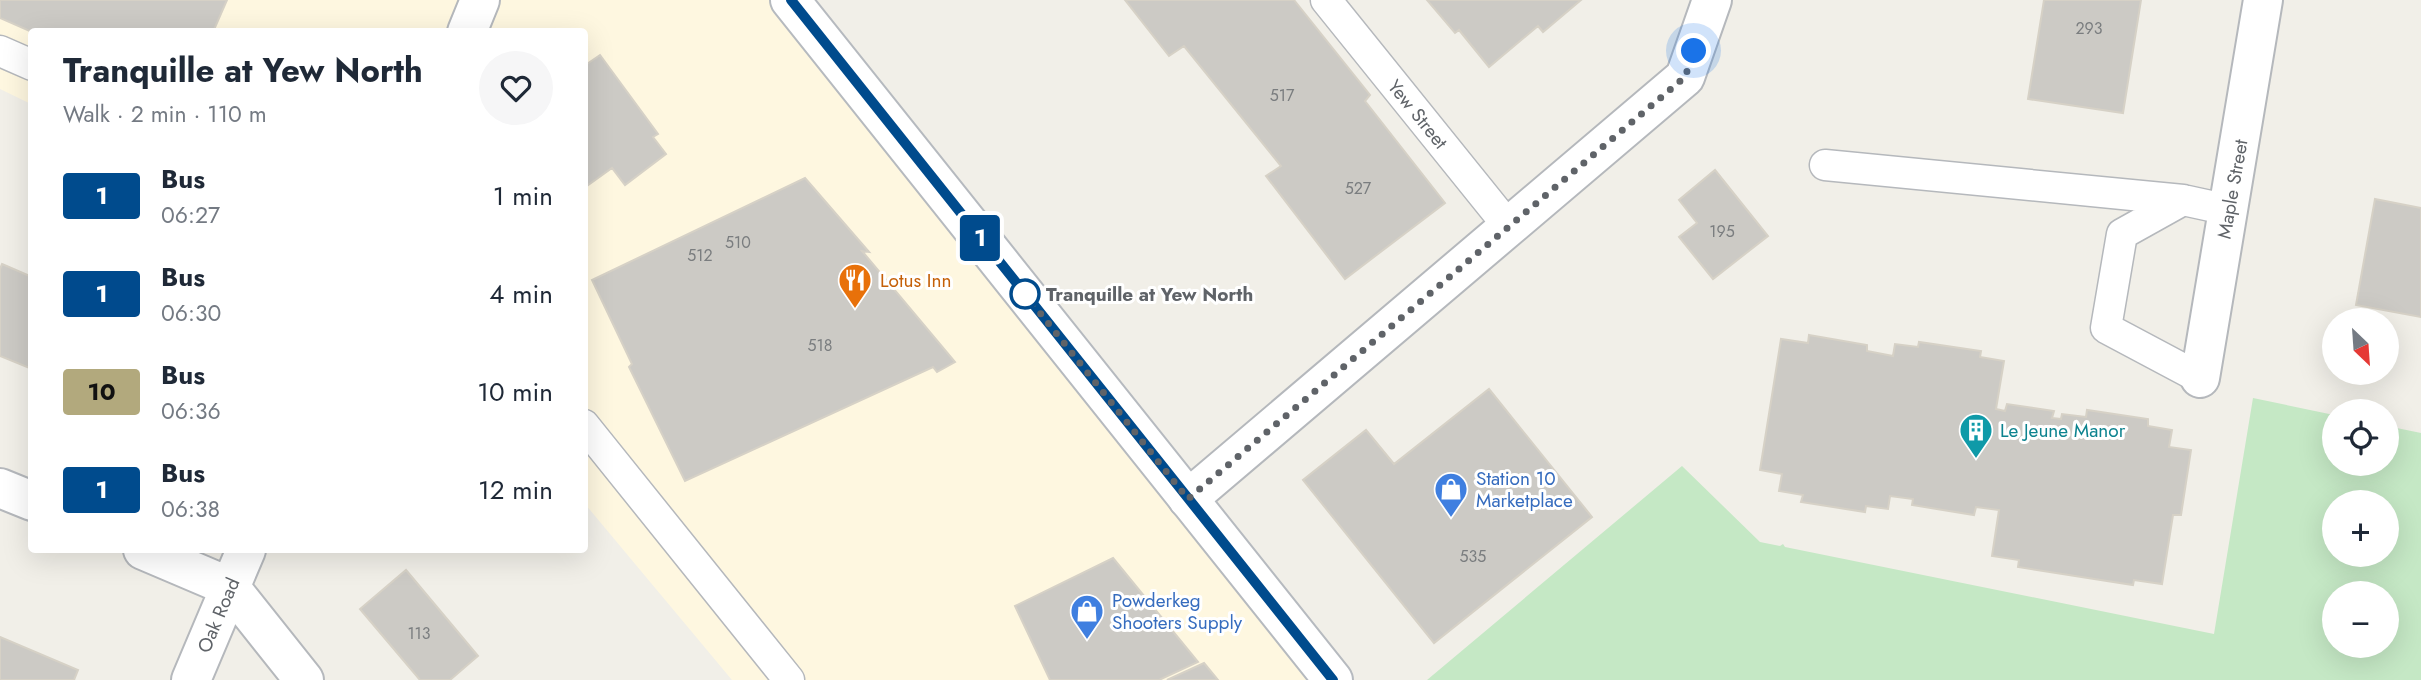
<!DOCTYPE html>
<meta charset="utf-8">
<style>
:root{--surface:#fff;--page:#f6f6f7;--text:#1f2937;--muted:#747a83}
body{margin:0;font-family:Jost,sans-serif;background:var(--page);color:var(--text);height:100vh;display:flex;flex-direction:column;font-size:26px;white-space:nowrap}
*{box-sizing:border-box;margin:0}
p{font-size:23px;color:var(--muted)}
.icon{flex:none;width:38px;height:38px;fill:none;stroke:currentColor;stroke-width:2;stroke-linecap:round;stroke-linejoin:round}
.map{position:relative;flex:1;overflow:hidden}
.details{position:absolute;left:28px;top:28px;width:560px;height:525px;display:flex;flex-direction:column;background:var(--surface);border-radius:7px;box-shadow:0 7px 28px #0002}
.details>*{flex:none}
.badge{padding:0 14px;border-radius:5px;font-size:24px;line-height:46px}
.needle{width:46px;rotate:155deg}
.controls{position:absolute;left:2322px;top:308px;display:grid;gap:14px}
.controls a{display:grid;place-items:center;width:77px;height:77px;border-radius:50%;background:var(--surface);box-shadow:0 7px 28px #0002;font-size:35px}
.you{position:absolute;width:35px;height:35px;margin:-18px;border:5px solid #fff;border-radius:50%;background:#1a73e8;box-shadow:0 0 0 10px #1a73e833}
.map>.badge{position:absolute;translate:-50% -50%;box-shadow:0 0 0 4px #fff}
.round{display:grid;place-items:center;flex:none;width:74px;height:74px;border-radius:37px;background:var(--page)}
.headline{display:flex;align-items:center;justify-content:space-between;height:119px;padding:0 35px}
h1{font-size:33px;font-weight:700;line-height:52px}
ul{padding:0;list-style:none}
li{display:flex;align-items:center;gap:21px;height:98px;padding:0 35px}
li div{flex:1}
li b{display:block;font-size:26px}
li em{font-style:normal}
li .badge{min-width:77px;font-weight:700;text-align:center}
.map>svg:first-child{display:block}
.commercial{fill:#fef7e0}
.green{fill:#c5e8c5;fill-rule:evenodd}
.building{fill:#cccac5;stroke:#d6d1c6;stroke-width:2}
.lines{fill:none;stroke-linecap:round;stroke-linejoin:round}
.lane-casing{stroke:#b5b8bc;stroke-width:33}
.street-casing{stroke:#b5b8bc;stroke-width:42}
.secondary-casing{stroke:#b6babf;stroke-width:42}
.lane{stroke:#fff;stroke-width:30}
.street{stroke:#fff;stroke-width:38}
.secondary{stroke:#fff;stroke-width:38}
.line-casing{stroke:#fff;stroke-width:16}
.line{stroke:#004b8d;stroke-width:10}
.walk{stroke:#5f6368;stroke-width:7;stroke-dasharray:0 12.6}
.stop-dot{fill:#fff;stroke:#004b8d;stroke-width:3.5}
.labels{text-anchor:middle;stroke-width:6;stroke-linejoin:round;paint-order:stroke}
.number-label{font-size:16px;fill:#7a7d7f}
.street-label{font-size:19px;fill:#5f6368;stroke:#fff}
.food-label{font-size:19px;fill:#c56008;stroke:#fff;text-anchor:start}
.stop-label{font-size:19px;font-weight:bold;fill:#5f6368;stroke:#fff;text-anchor:start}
.culture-label{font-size:19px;fill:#0d838f;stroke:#fff;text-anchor:start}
.shop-label{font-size:19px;fill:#366cbe;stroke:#fff;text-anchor:start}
</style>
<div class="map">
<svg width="2421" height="680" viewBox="0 0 2421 680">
<rect width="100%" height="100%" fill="#f1efe8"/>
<path class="commercial" d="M0,0H791L1333,680H732L585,504L584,32H32L31,104L0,89Z"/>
<path class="green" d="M2253,398L2334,415V464H2387V426L2421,433V680H1427L1682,466L1760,542L1780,546L1783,544L1785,547L2214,634ZM2334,502H2387V555H2334ZM2334,593H2387V646H2334Z"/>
<path class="building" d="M0,0H227L213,32H32L0,18Z
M1125,0H1294L1370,95L1365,101L1445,203L1345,279L1266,176L1281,166L1184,46L1169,56Z
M1427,0H1581L1543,32L1538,26L1489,67L1459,30L1455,33Z
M2044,0H2141L2123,113L2028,99Z
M600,55L658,134L653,137L666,154L625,185L612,168L584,188V66Z
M1715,170L1768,236L1713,279L1679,237L1697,223L1679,200Z
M805,178L869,252L862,251L955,362L937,372L933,367L685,481L629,367L632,364L592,280Z
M2375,199L2421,208V317L2356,305Z
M2,264L32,277V369L0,356V269Z
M1809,335L1867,345V351L1893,356L1895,344L1918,347L1919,342L1981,351L1980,357L2004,361L1996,409L2005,411L2007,404L2054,411L2052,418L2061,419L2062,414L2086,417L2087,410L2148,419V426L2172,430L2169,447L2191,450L2181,515H2173L2162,584L2134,580L2133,585L2018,567L2019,560L1992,556L1999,510L1976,507L1974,515L1912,505L1913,499L1890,496L1888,509L1866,506L1865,512L1801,502L1803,495L1779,491L1782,474L1760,470L1781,339L1808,343Z
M1489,389L1592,517L1434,643L1303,480L1366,430L1394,464Z
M1113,558L1198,662L1159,680H1050L1015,606Z
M406,570L478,656L450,680H420L360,609Z
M0,637L78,670L74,680H0Z
M1204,663L1218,680H1167Z"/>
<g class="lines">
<defs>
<path id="lane" d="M1326,0L1509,227
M0,51L32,65
M1825,165L2183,200
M2200,378L2106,328L2122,234L2183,200L2229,210
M584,425L789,680"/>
<path id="street" d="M467,32L480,0
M2200,378L2263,0
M0,488L32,501
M1188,499L1685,77L1712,0
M143,550L230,587L304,680
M191,680L246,550"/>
<path id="secondary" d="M790,0L1333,680"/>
</defs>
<use href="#lane" class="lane-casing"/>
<use href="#street" class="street-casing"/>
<use href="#secondary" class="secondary-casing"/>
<use href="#lane" class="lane"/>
<use href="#street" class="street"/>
<use href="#secondary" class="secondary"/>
</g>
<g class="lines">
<defs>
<path id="line" d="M791,0L1333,680"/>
</defs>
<use href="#line" class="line-casing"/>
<use href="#line" class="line"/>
<path class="walk" d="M1025,294L1188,499L1685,77L1694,51"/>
</g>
<defs>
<symbol id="restaurant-pin" viewBox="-11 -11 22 30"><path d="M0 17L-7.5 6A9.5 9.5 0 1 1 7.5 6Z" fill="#e8710a" stroke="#fff"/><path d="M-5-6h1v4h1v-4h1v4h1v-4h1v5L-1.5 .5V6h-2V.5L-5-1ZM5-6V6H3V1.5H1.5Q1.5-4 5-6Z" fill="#fff"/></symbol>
<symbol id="building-pin" viewBox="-11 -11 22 30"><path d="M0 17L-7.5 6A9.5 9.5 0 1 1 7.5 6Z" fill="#0f9aa8" stroke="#fff"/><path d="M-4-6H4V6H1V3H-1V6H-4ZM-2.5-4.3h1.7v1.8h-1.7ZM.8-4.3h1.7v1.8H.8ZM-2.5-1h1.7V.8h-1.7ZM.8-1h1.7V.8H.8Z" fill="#fff"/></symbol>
<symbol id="shop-pin" viewBox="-11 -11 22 30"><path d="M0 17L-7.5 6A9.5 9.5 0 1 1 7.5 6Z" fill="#3f7fe0" stroke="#fff"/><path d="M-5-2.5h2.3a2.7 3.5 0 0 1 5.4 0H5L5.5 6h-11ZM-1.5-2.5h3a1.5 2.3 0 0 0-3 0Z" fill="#fff"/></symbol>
</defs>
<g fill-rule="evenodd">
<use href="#restaurant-pin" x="836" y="261" width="38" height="52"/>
<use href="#building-pin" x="1957" y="411" width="38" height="52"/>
<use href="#shop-pin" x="1432" y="470" width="38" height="52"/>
<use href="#shop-pin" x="1068" y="592" width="38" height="52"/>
</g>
<circle class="stop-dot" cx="1025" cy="294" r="14"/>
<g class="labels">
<g class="number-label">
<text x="2089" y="34">293</text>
<text x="1282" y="101">517</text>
<text x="1358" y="194">527</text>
<text x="1722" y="237">195</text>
<text x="738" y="248">510</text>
<text x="700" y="261">512</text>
<text x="820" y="351">518</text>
<text x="1473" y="562">535</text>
<text x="419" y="639">113</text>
</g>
<g class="street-label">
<text transform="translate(1418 114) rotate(51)" y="7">Yew Street</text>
<text transform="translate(2232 189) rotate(-80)" y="7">Maple Street</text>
<text transform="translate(218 615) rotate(-67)" y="7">Oak Road</text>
</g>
<g class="food-label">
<text x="880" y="287">Lotus Inn</text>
</g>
<g class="stop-label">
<text x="1046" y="301">Tranquille at Yew North</text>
</g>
<g class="culture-label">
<text x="2000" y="437">Le Jeune Manor</text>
</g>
<g class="shop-label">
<text x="1476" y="485">Station 10<tspan x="1476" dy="22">Marketplace</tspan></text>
<text x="1112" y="607">Powderkeg<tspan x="1112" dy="22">Shooters Supply</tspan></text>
</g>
</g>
</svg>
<div class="controls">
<a><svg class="needle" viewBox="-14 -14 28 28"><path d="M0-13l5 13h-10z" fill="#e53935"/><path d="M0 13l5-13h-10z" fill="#747a83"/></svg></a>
<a><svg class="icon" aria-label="locate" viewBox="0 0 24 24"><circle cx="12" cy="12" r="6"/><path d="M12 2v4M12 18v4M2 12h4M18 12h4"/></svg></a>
<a>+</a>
<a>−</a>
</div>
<div class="you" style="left:1694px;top:51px"></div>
<b class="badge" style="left:980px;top:238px;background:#004b8d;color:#fff">1</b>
<section class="details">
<div class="headline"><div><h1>Tranquille at Yew North</h1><p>Walk · 2 min · 110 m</p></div><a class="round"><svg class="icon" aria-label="heart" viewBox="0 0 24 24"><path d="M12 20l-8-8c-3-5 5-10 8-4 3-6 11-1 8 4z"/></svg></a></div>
<ul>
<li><span class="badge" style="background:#004b8d;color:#fff">1</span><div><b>Bus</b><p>06:27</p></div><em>1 min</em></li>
<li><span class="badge" style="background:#004a8d;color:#fff">1</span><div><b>Bus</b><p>06:30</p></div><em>4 min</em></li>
<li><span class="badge" style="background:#b2a97d;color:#111">10</span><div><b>Bus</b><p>06:36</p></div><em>10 min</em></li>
<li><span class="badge" style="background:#004b8d;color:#fff">1</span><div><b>Bus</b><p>06:38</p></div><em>12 min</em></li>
</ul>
</section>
</div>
